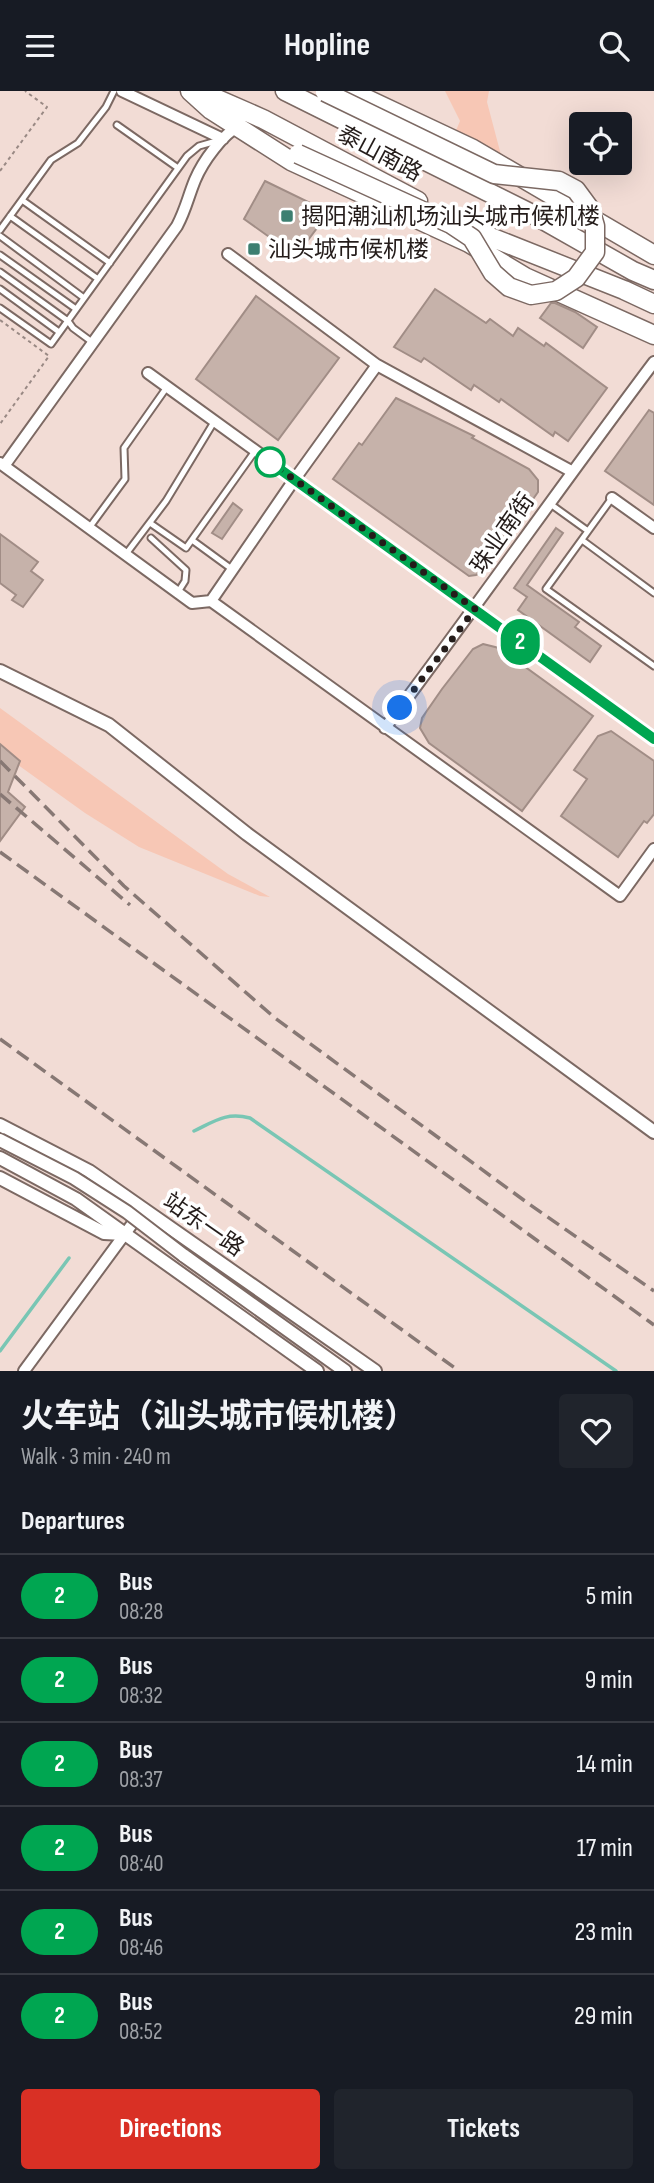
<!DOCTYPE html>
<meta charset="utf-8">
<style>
:root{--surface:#171b24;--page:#20242c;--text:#f1f3f6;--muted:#9ea1a6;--line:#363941;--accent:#d93025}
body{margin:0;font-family:"Sofia Sans Condensed","Noto Sans SC",sans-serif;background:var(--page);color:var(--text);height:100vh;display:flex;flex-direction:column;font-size:26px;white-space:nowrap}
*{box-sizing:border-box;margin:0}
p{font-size:23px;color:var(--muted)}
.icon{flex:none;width:38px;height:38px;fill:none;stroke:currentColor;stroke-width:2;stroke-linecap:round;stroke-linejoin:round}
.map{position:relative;height:1280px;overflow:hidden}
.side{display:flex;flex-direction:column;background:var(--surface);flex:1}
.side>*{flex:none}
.badge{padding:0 14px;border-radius:23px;font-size:24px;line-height:46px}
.controls{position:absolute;left:569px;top:21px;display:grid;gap:14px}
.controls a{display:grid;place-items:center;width:63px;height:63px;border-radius:7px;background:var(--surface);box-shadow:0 7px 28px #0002;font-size:35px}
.you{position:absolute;width:35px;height:35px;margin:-18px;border:5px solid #fff;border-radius:50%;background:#1a73e8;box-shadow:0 0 0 10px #1a73e833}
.map>.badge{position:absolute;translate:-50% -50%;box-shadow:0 0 0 4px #fff}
h2{padding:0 21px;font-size:26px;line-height:63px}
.round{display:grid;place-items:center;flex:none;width:74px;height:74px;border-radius:7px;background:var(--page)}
.headline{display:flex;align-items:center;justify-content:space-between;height:119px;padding:0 21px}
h1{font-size:33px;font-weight:700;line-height:52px}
.button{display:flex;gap:14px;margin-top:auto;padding:14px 21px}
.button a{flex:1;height:80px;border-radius:7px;background:var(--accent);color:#fff;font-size:28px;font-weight:700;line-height:80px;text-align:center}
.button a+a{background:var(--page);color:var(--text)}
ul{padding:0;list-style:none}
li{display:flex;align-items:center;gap:21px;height:84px;padding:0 21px;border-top:2px solid var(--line)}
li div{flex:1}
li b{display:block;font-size:26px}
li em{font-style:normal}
li .badge{min-width:77px;font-weight:700;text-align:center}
header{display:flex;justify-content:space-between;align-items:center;height:91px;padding:0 21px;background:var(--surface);font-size:32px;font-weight:700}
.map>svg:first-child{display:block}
.green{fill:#f7c7b5}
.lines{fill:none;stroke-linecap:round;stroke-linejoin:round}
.stream{stroke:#79c6b4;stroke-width:3.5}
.building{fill:#c6b2aa;stroke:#a18d86;stroke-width:2}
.service-casing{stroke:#7c6963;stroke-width:9}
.minor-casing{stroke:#7c6963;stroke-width:14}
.tertiary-casing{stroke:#7c6963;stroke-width:16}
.trunk-casing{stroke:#7c6963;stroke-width:21}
.path{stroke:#998984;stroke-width:2;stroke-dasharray:3.5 3.5;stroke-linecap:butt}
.service{stroke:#fff;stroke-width:5}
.minor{stroke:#fff;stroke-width:10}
.tertiary{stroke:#fff;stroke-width:12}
.trunk{stroke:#fff;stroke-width:18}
.rail{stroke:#877874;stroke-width:3.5;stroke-dasharray:14 7;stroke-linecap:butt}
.tertiary-bridge-casing{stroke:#7c6963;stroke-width:16;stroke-linecap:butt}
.trunk-bridge-casing{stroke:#7c6963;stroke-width:21;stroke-linecap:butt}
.tertiary-bridge{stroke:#fff;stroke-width:12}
.trunk-bridge{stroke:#fff;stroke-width:18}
.line-casing{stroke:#fff;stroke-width:16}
.line{stroke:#00a651;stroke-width:10}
.walk{stroke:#241c1a;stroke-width:7;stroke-dasharray:0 12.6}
.poi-dot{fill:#3d7f71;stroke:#fff;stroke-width:2.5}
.stop-dot{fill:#fff;stroke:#00a651;stroke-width:3.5}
.labels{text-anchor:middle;stroke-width:7;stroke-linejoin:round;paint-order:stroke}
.street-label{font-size:23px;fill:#241c1a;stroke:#fff}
.poi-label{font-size:23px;fill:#241c1a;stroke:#fff;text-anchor:start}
</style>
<header><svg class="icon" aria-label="menu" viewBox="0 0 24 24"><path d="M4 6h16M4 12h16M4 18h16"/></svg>Hopline<svg class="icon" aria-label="search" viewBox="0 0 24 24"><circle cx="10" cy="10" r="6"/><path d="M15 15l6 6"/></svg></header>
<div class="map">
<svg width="654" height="1280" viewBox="0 0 654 1280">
<rect width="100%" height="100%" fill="#f2dcd5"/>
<path class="green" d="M445,0H489L487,11L501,64L455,42L460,30Z
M0,617L228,783L270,806L260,805L139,756L85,722L0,661Z"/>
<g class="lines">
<path class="stream" d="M194,1040C215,1030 226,1021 250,1027L616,1280
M0,1260L69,1167"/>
</g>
<path class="building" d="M265,90L329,121L296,165L244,128Z
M435,198L486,232L490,228L513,245L518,237L544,255L546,252L607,297L568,350L555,341L553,345L501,308L499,311L474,294L471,299L424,267L421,271L394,256Z
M256,205L339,267L278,349L196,288Z
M551,212H555L575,221L597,236L583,257L540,227Z
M396,307L474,345L472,347L529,378L538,389V401L482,481L476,484L469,485L333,388L359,352L362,354Z
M649,319L654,322V414L605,380Z
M233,412L242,419L222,448L212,442Z
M556,437L563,442L527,494L579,531L575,536L601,555L590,571L518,519L527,506L514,497Z
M0,443L38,471L31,480L43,489L23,516L12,509L16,504L0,492Z
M483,553L499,557L593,625L522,720L429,652L420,637L422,627L442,598L473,558Z
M611,640L654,670V723L647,732L644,730L618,766L561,725L587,688L574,679L598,645Z
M0,653L20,670L8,701L25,716L0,750Z"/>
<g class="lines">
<defs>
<path id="service" d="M117,34L178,77
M22,109L110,172
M10,125L98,188
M0,139L51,69L78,52L106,16L114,0
M0,145L84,207
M0,164L76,218
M0,181L68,230L73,237L92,251
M0,198L59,241
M0,217L51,253L187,65L199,55L220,49
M612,407L546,498L654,575
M549,412L588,440
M150,432L186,457L255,360
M89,437L125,388L124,357L167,296
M151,447L186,479L185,490L178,501
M192,449L233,479
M582,449L654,502
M126,463L166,410L214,331"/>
<path id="minor" d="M122,0L223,48
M228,163L377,274L571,380
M148,282L654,648
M0,372L192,512L211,510L620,805L654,758
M4,375L177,135C186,118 188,106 195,89C203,70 222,44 240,34
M612,407L654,437
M211,510L294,389L377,274
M385,637C476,516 563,392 654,271
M24,1280L141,1121"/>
<path id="tertiary" d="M0,580L109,634L247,743L654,1041
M0,1034L89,1080L375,1280
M0,1067L76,1108L317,1280
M0,1087L104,1142L124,1143
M183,1164L345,1280"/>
<path id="trunk" d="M190,0L211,19L291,70L469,152L525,186L654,244
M199,0L263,28L418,110
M285,0L536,125L633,180L654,189
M350,0L473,58L654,164
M459,131L478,141L624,199L654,213"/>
</defs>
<use href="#service" class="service-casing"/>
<use href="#minor" class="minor-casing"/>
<use href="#tertiary" class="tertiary-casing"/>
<use href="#trunk" class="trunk-casing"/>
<path class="path" d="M0,80L47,16L25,0
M0,229L49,265L0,333"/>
<use href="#service" class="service"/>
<use href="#minor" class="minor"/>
<use href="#tertiary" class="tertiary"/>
<use href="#trunk" class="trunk"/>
<path class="rail" d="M0,670L124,795L275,927L529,1113L654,1200
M0,703L130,814
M0,761L654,1234
M0,948L459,1280"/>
<defs>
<path id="tertiary-bridge" d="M0,1049L74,1087L127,1121L183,1164"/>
<path id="trunk-bridge" d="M298,63L451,133L472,147L493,182L509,196L531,204L556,200L576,187L595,161V135L590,118L576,99L559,90L494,83L325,1"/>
</defs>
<use href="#tertiary-bridge" class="tertiary-bridge-casing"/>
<use href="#trunk-bridge" class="trunk-bridge-casing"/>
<use href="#tertiary-bridge" class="tertiary-bridge"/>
<use href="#trunk-bridge" class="trunk-bridge"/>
</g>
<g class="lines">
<defs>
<path id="line" d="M270,371L654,648"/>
</defs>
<use href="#line" class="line-casing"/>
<use href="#line" class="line"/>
<path class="walk" d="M270,371L475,518L400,617"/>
</g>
<g class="poi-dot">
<rect x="280" y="118" width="14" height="14" rx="3.5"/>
<rect x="247" y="151" width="14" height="14" rx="3.5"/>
</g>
<circle class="stop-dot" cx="270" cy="371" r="14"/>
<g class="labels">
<g class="street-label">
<text transform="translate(380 62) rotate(28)" y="8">泰山南路</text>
<text transform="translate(502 442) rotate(-55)" y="8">珠业南街</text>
<text transform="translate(204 1133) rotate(35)" y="8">站东一路</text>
</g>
<g class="poi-label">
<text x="301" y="133">揭阳潮汕机场汕头城市候机楼</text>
<text x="268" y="166">汕头城市候机楼</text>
</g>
</g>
</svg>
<div class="controls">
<a><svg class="icon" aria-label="locate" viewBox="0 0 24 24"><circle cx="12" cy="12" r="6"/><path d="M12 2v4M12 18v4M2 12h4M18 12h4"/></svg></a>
</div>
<div class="you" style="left:400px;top:617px"></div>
<b class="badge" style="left:520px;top:551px;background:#00a651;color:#fff">2</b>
</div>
<section class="side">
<div class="headline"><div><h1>火车站（汕头城市候机楼）</h1><p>Walk · 3 min · 240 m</p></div><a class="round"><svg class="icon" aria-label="heart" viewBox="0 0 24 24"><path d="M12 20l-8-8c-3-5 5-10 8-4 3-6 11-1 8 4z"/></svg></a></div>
<h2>Departures</h2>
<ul>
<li><span class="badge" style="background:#00a651;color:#fff">2</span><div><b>Bus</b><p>08:28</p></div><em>5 min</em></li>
<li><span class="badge" style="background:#00a651;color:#fff">2</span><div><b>Bus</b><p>08:32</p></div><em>9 min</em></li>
<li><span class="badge" style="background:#00a651;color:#fff">2</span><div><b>Bus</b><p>08:37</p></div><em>14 min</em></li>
<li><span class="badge" style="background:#00a651;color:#fff">2</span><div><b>Bus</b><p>08:40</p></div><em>17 min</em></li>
<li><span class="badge" style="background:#00a651;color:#fff">2</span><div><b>Bus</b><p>08:46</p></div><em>23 min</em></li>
<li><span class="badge" style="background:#00a651;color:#fff">2</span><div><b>Bus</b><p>08:52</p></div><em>29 min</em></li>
</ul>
<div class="button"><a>Directions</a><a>Tickets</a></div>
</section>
